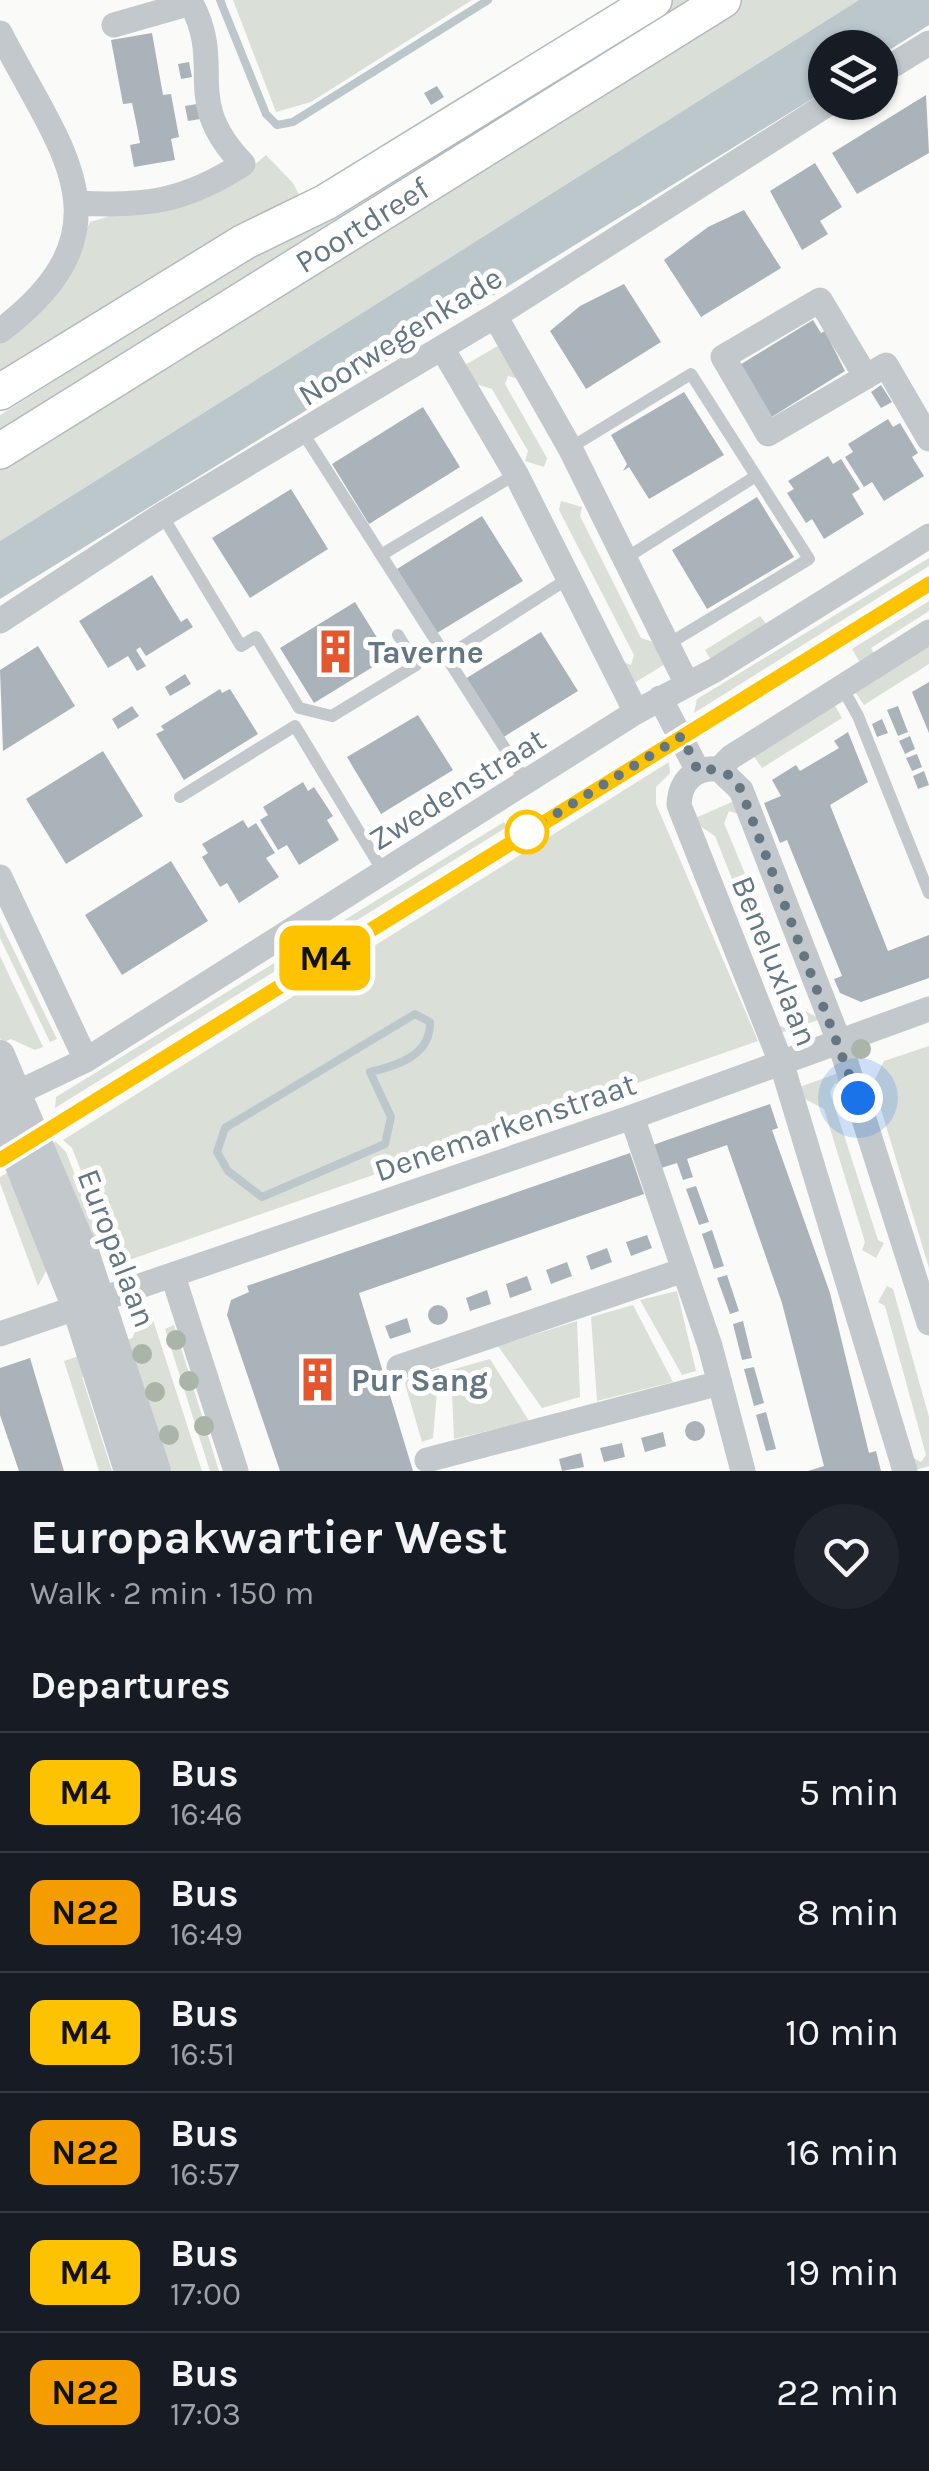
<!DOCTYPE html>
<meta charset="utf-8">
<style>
:root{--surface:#171b24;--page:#20242c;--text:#f1f3f6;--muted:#9ea1a6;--line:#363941}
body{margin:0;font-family:Karla,sans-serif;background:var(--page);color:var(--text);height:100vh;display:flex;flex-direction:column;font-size:38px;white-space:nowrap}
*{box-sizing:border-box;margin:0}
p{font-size:32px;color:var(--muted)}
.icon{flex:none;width:55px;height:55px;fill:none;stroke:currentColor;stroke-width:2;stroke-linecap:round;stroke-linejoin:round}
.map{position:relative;height:1471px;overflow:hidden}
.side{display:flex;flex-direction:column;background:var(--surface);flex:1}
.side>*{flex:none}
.badge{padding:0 20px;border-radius:15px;font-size:35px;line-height:65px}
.fabs{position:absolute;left:808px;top:30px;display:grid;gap:20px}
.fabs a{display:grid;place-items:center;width:90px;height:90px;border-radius:50%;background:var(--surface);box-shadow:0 2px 8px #0004;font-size:50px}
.you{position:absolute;width:50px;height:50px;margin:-25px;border:8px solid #fff;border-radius:50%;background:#1a73e8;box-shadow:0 0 0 15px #1a73e833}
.map>.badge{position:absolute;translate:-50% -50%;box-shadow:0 0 0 5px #fff}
h2{padding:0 30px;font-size:38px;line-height:90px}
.round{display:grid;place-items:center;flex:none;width:105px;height:105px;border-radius:52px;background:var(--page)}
.head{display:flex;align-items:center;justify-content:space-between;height:170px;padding:0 30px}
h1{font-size:48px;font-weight:700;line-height:75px}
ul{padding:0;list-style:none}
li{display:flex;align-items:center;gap:30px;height:120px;padding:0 30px;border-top:2px solid var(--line)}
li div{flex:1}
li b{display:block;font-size:38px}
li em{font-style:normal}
li .badge{min-width:110px;font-weight:700;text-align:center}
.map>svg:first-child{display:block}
.green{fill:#dadfd7}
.water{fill:#bbc7cb}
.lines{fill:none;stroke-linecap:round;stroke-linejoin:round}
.stream{stroke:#bbc7cb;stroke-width:8}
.building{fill:#aab3b9}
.secondary-casing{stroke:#b3babf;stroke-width:38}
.service{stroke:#c3c8cc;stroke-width:12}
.minor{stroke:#c3c8cc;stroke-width:25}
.tertiary{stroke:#c3c8cc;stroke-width:30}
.secondary{stroke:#fff;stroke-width:35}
.tree{fill:#aab4a7}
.line-casing{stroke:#fff;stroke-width:22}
.line{stroke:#fdc300;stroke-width:15}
.walk{stroke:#657683;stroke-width:10;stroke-dasharray:0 18}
.stop-dot{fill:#fff;stroke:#fdc300;stroke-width:5}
.labels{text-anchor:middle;stroke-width:10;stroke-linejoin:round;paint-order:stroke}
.street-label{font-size:32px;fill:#657683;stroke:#fff}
.poi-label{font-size:32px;font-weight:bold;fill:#657683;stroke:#fff;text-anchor:start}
</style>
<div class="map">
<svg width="929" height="1471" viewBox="0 0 929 1471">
<rect width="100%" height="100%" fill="#fafaf8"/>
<path class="green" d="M233,0H472L311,102L276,112Z
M668,0H713L0,443V415L145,324L187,286Z
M740,0H859L0,541V462Z
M266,155L293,183L305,206L185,270L121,296L0,372V343L54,296L90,222L239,178Z
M501,344L522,380L508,376L505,384L547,458L544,467L525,461L528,451L492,389L467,381L460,368Z
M561,501L582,507L580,516L641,638L662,645L670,661L631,685L617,660L631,665L634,655L559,510Z
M929,558V566L694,713L697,699Z
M929,601V611L871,648L876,657L859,661L852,649Z
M760,616L767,625L711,660L705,650Z
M929,646V664L864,705L855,692Z
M834,704L842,718L762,768L753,755Z
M669,762L670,773L656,787V804L758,1041L126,1261L114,1255L72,1148L63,1140Z
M734,801L741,815L729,811L724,823L801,1009L821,1019L777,1034L772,1022L785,1028L788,1020L715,836L691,820Z
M504,822L507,827L55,1108L56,1097Z
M0,922L57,1039L50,1042L0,938Z
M0,956L43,1047L35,1050L11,1039L2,1043L0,1038Z
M929,1046V1268L873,1083L884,1061Z
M841,1072L847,1089L835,1083L830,1092L878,1240L884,1243L876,1258L862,1250L865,1242L824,1109L799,1096L797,1088Z
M56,1142L66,1152L104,1249L97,1245L48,1147Z
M15,1168L52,1260L38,1286L0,1183V1177Z
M887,1286L893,1289L929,1417V1466L912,1471L908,1455L921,1462L926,1455L885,1306L878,1302Z
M677,1291L696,1371L682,1375L640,1300Z
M633,1305L673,1382L597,1401L591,1317Z
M152,1317L202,1471H163L122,1342L132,1338L141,1320Z
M577,1321L580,1397L542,1408L498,1346Z
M174,1325L219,1471H210L165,1329Z
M85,1354L92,1373L82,1377L112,1471H99L64,1361Z
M490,1359L529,1421L454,1439L451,1370Z
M439,1368L433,1438L422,1442L404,1380Z"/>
<path class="water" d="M859,0H929V25L880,56V48H825V91L0,599V541Z"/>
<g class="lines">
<path class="stream" d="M220,0L266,114L277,125L293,122L488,0
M415,1014L430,1022C431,1056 396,1066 370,1072L391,1117L385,1144L262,1197L228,1171L217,1152L225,1128Z"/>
</g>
<path class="building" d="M152,33L163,95L171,94L179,137L171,139L175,160L134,167L130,145L140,143L137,127L132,103L123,104L111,40Z
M189,62L192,77L181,79L178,64Z
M437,86L444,97L431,105L424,93Z
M926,95L929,153L857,194L832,153Z
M197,104L200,119L188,121L185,106Z
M815,163L842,207L820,221L828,234L802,250L770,191Z
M744,210L781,268L701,317L664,260L708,227Z
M624,284L661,342L586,389L550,331L580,306Z
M813,320L821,333L825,331L845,371L770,418L738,366Z
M881,385L892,402L881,408L871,392Z
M684,392L724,455L649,499L629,467L623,471L627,464L611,435Z
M423,407L460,467L369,524L332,464Z
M888,419L893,427L900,423L918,453L912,457L924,476L884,501L872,482L864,487L845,457L853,452L848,444Z
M828,456L833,464L841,459L860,489L852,494L864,514L824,539L812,519L806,523L787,493L794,489L788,481Z
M291,489L328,549L250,598L212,538Z
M757,497L794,557L707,609L672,550Z
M482,516L523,581L437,633L397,569Z
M152,575L181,622L187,618L193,627L146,656L140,647L136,650L146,666L137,671L128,656L108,668L79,621Z
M355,602L389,657L314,703L280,648Z
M541,632L578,691L502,738L465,679Z
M38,646L75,706L3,751L0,670Z
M185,674L191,684L170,696L165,687Z
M929,682V733L912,692Z
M220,689L222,693L230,689L258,734L184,780L156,734L164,730L161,726Z
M132,706L139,716L118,729L112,719Z
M898,706L908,732L898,736L887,710Z
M418,715L453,770L381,814L347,757Z
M882,719L888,733L877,737L872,724Z
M848,732L868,782L830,805L888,951L929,935V978L861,1002L840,993L834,979L842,976L787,840L780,843L764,803L781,796L772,780L796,765L800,771L839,748L834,741Z
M910,736L915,749L905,754L899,741Z
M103,751L143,816L66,864L26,799Z
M917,754L922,767L912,771L906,758Z
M924,771L929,785L918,789L913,776Z
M303,782L308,791L314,787L333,816L327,820L339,840L299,865L287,845L278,850L260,820L268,815L263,807Z
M243,820L248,828L256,823L275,853L266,858L279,877L239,903L227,883L220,887L202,857L208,853L202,844Z
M171,861L208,921L122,975L85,915Z
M770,1104L778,1128L772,1130L830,1293L869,1453L876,1451L881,1471H808L824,1466L782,1303L727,1145L687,1159L693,1177L683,1180L677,1163L658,1169L650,1146Z
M630,1153L644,1194L359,1293L413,1471H280L227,1315L231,1300L249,1292L247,1286Z
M696,1186L709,1222L699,1225L686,1189Z
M712,1230L724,1266L714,1269L702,1234Z
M647,1235L652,1248L631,1256L626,1242Z
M607,1248L612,1262L591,1270L586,1256Z
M567,1262L572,1276L551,1284L546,1270Z
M727,1275L739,1311L730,1314L717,1278Z
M527,1276L532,1290L510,1298L506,1284Z
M487,1290L491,1304L470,1311L466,1298Z
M428 1315a10 10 0 1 1 20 0a10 10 0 1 1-20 0Z
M407,1318L411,1332L390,1339L385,1326Z
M743,1321L752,1358L742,1360L733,1324Z
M30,1358L64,1471H19L0,1415V1368Z
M754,1367L764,1403L754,1406L744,1369Z
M766,1412L776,1449L766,1451L756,1415Z
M685 1431a10 10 0 1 1 20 0a10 10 0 1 1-20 0Z
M663,1432L666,1446L645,1452L641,1438Z
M622,1443L625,1457L604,1462L600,1448Z
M581,1453L584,1467L562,1471L559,1459Z"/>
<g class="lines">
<defs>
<path id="secondary" d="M0,392L244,242L326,202L654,0
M0,451L723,0"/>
</defs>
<use href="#secondary" class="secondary-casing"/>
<path class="service" d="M303,433L527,783
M570,448L691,374L809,559L670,643
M162,515L241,646L256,637L299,708L332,716L416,665L398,635
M381,555L516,474
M626,558L756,476
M446,657L569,578
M843,689L858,716L929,893
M180,797L295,726L384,873
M35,1139L929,584"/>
<path class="minor" d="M0,33C59,148 137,228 0,331
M880,73L929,43
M78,203C146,207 186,201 243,164C180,99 226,68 191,3L114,25
M495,316L570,448L687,684
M442,348L516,474L636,712
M866,377L820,300L723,357L768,434L886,365L929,439
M0,621L162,515L495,316L831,102
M660,698L698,771
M719,769L731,757L929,632
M0,877L86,1060
M2,1107L17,1093L86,1060L636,712L715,670L929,536
M632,1117L710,1346L743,1471
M173,1276L236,1471
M0,1334L632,1117L929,1009
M399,1367L684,1270
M427,1460L720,1383
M905,1471L782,1065L679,805C680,780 695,767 719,769L741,790L840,1044L929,1323"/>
<path class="tertiary" d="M0,1055L85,1255L156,1471
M0,1115L77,1308L129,1471"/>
<use href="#secondary" class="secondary"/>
</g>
<g class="tree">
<circle cx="861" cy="1049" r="10"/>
<circle cx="176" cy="1340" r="10"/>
<circle cx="142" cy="1354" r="10"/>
<circle cx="189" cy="1381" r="10"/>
<circle cx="155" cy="1392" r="10"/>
<circle cx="204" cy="1426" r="10"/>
<circle cx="169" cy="1435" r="10"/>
</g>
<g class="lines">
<defs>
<path id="line" d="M0,1160L929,584"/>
</defs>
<use href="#line" class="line-casing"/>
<use href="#line" class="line"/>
<path class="walk" d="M527,832L682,736L698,771C718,766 732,773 741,790L858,1098"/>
</g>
<defs>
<symbol id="building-bare" viewBox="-9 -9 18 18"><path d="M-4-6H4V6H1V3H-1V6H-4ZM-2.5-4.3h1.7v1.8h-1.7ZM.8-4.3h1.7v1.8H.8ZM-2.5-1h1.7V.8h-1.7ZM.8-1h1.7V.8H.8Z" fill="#e4572e" stroke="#fff" stroke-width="2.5" paint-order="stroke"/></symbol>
</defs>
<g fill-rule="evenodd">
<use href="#building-bare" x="304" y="620" width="63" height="63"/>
<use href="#building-bare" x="286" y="1348" width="63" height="63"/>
</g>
<circle class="stop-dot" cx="527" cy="832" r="20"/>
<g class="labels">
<g class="street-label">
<text transform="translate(362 225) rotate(-32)" y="11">Poortdreef</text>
<text transform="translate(400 336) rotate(-32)" y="11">Noorwegenkade</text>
<text transform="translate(457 789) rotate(-32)" y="11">Zwedenstraat</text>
<text transform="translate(775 961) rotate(68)" y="11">Beneluxlaan</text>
<text transform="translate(505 1127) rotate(-19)" y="11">Denemarkenstraat</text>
<text transform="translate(117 1248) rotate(69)" y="11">Europalaan</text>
</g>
<g class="poi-label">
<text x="368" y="663">Taverne</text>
<text x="351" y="1391">Pur Sang</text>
</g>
</g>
</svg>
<div class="fabs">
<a><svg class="icon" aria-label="layers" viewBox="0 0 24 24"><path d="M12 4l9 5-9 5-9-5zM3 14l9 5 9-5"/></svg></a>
</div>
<div class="you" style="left:858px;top:1098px"></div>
<b class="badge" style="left:325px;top:958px;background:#fdc300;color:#111">M4</b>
</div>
<section class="side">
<div class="head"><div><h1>Europakwartier West</h1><p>Walk · 2 min · 150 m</p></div><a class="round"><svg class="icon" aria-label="heart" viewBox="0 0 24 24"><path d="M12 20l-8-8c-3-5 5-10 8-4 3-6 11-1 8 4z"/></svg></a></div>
<h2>Departures</h2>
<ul>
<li><span class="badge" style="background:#fdc300;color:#111">M4</span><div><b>Bus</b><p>16:46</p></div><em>5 min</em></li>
<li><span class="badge" style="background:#f59c00;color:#111">N22</span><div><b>Bus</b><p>16:49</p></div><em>8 min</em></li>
<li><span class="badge" style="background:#fdc300;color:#111">M4</span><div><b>Bus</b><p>16:51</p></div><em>10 min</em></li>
<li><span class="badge" style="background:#f59c00;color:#111">N22</span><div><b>Bus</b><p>16:57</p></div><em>16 min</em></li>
<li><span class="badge" style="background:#fdc300;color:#111">M4</span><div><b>Bus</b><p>17:00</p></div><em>19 min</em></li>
<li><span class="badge" style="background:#f59c00;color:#111">N22</span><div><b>Bus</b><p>17:03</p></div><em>22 min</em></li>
</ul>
</section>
